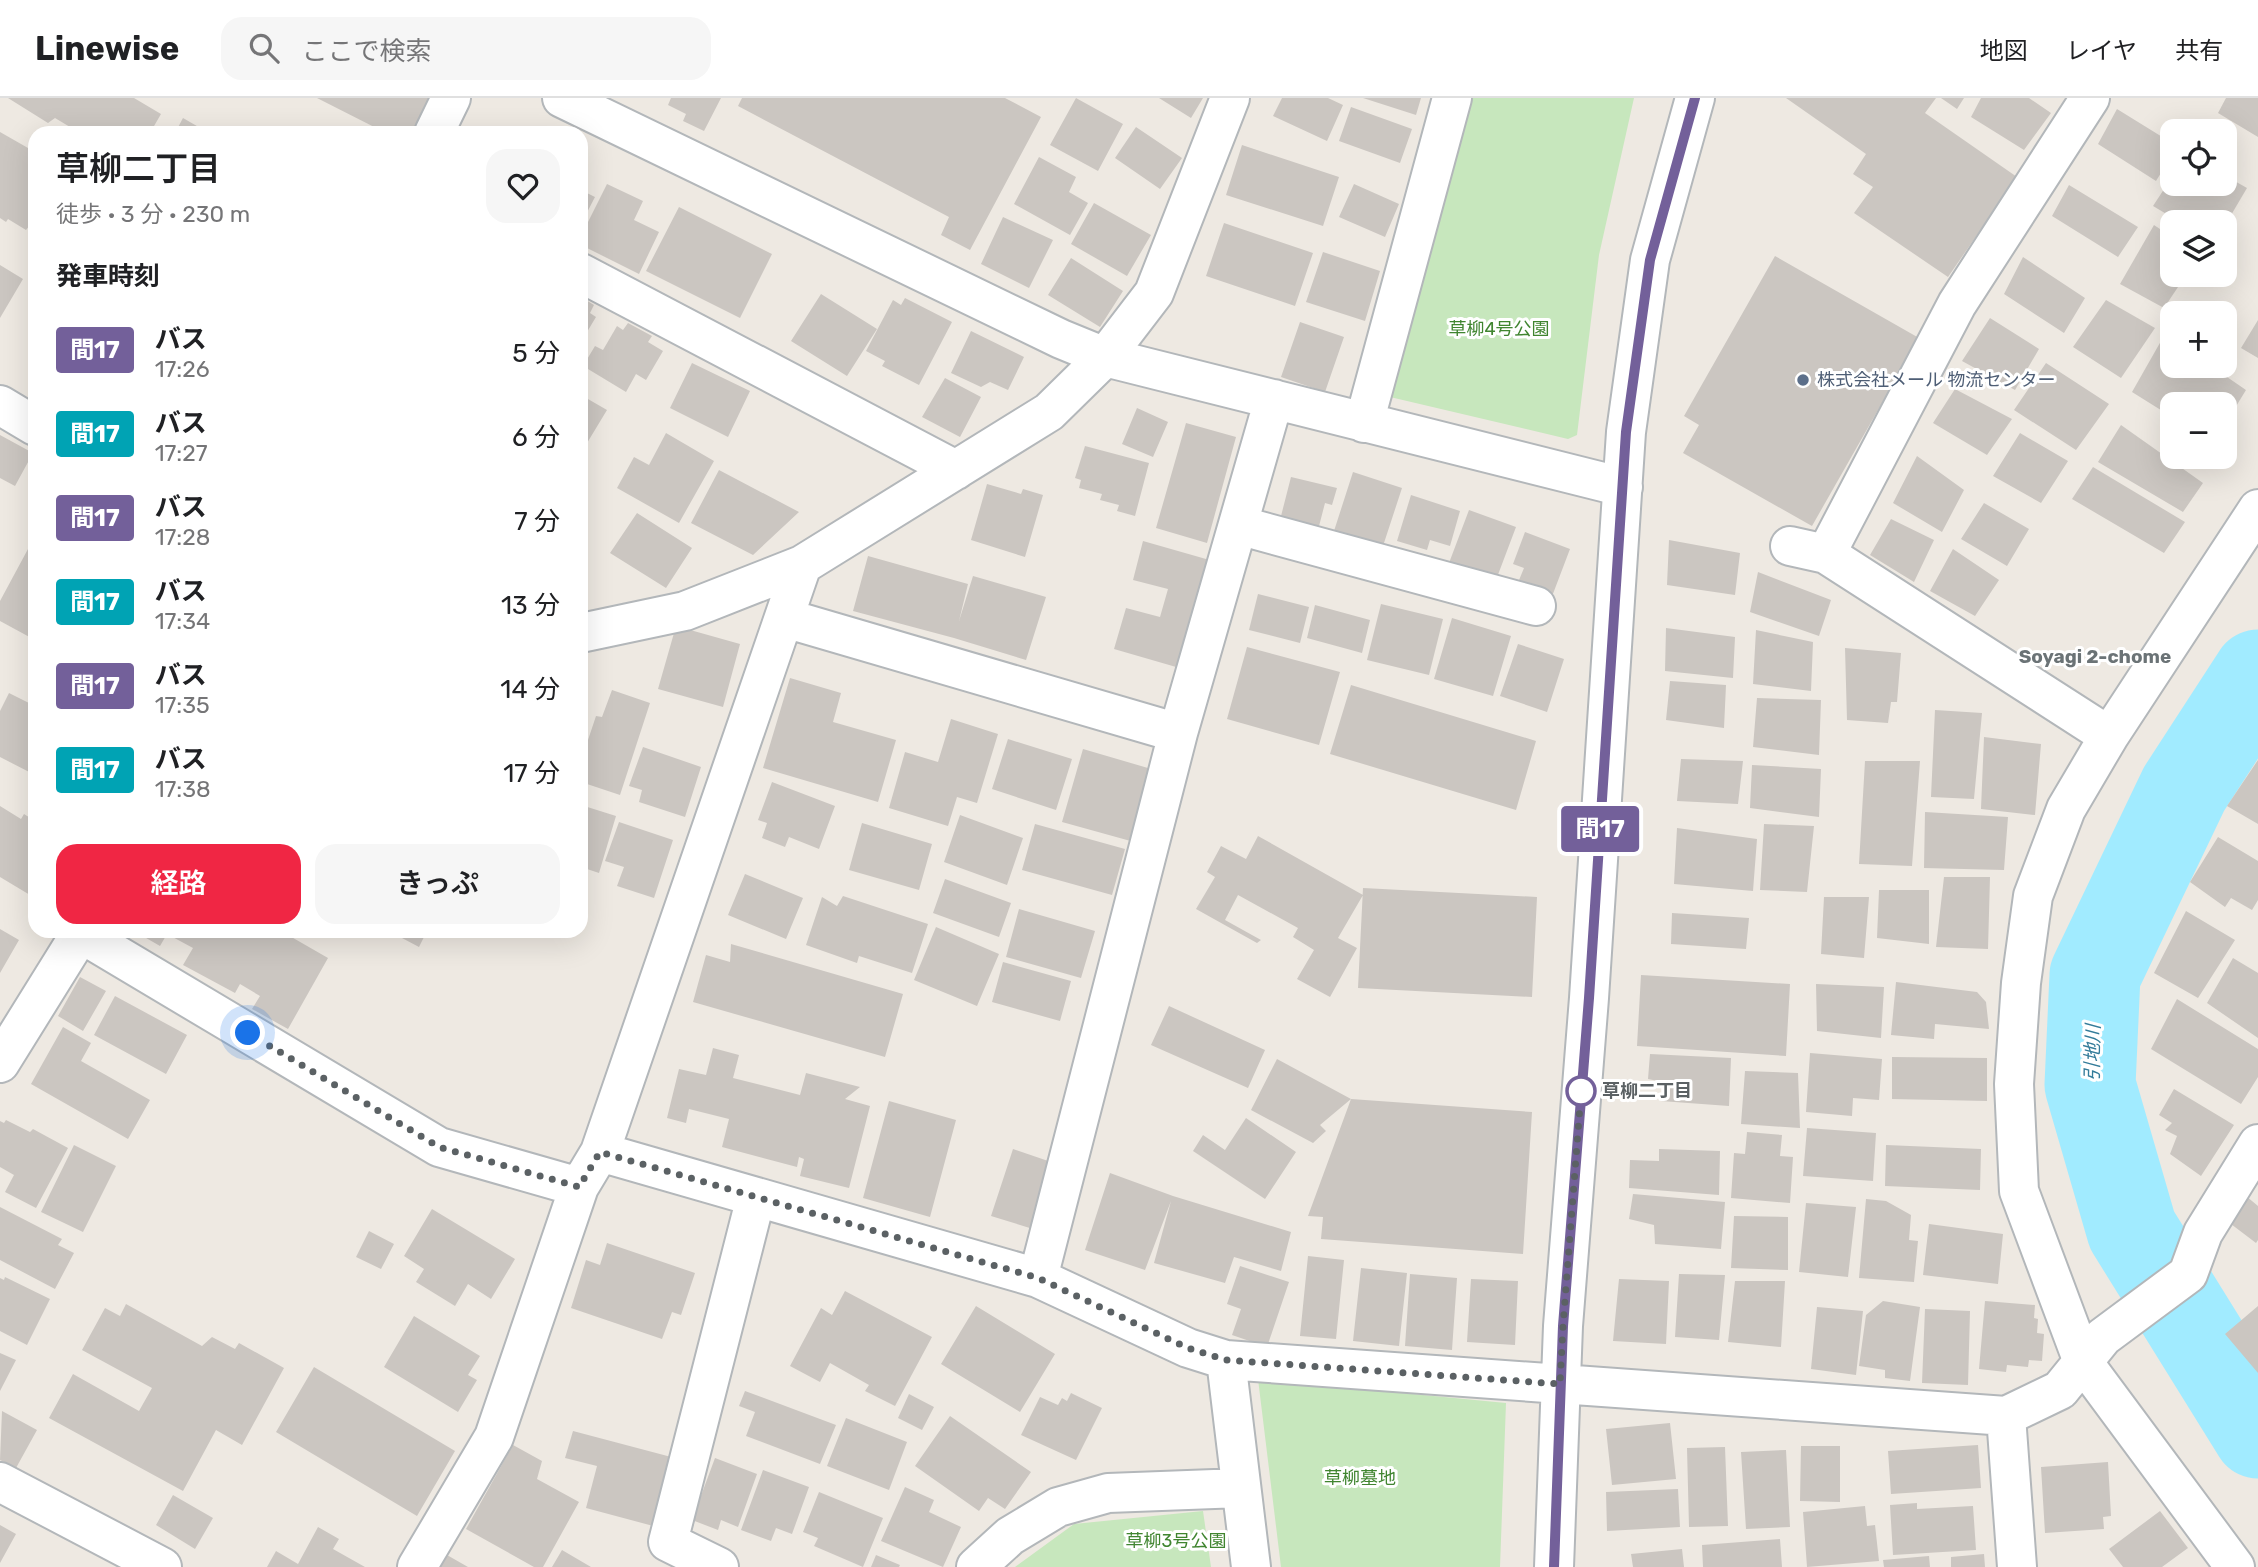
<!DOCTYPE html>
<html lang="ja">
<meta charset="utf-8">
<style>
:root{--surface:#fff;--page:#f6f6f6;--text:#202124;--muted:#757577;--line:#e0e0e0;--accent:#f02644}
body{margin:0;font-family:Rubik,"Noto Sans JP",sans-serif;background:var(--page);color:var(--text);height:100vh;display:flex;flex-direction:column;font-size:26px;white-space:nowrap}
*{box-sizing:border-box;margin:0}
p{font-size:23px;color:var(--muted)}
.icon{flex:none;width:38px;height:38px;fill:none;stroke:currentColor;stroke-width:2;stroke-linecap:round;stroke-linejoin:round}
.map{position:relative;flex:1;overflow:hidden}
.sheet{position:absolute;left:28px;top:28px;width:560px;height:812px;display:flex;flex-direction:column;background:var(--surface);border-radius:21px;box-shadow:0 7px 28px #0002}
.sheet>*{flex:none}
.badge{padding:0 14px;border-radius:5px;font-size:24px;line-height:46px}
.tools{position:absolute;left:2160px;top:21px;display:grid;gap:14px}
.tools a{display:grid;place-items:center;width:77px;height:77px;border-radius:14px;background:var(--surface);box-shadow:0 7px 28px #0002;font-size:35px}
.you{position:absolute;width:35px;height:35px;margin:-18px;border:5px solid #fff;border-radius:50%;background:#1a73e8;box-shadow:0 0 0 10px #1a73e833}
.map>.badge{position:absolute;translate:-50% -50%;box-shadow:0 0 0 4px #fff}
h2{padding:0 28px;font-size:26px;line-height:63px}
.round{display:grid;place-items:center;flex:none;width:74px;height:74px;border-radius:21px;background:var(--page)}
.headline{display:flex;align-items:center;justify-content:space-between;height:119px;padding:0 28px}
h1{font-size:33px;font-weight:600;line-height:52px}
.primary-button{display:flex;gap:14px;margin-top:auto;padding:14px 28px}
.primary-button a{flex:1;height:80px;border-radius:21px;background:var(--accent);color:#fff;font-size:28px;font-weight:600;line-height:80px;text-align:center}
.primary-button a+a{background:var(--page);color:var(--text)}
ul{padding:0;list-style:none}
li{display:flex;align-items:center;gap:21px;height:84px;padding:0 28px}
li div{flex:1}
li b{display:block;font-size:26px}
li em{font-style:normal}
li .badge{min-width:77px;font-weight:700;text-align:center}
header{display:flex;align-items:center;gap:42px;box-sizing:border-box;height:98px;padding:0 35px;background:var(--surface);border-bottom:2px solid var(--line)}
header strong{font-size:33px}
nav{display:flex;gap:38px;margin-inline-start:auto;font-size:24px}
.search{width:490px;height:63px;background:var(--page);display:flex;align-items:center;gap:18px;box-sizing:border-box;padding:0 24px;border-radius:21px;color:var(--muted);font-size:26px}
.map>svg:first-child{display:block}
.green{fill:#c7e7bd}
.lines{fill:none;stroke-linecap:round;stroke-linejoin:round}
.river{stroke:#a1ebff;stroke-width:91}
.building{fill:#cbc6c1}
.minor-casing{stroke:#b3b7ba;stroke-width:42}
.minor{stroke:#fff;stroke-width:38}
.line-casing{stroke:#fff;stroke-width:16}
.line{stroke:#73609a;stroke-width:10}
.walk{stroke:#5b6164;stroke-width:7;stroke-dasharray:0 12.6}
.service-dot{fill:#5c6f8a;stroke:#fff;stroke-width:2.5}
.stop-dot{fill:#fff;stroke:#73609a;stroke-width:3.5}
.labels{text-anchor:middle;stroke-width:6;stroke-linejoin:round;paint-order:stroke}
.park-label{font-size:18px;fill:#408530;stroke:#fff}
.service-label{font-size:18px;fill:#4e5e75;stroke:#fff;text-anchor:start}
.stop-label{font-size:18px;font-weight:bold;fill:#5b6164;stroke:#fff;text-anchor:start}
.neighbourhood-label{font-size:19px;font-weight:bold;fill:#6b7376;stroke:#fff}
.water-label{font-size:19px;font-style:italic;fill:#347c9a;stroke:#fff}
</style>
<header>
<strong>Linewise</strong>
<div class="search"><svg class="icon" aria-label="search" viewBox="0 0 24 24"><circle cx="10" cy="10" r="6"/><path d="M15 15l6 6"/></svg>ここで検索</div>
<nav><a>地図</a><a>レイヤ</a><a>共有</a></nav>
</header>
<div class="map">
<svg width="2258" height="1469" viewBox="0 0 2258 1469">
<rect width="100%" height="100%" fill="#eee9e2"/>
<path class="green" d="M1467,0H1634L1599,157L1577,337L1568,341L1390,299Z
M1258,1281L1506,1305L1500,1469H1281Z
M1203,1413L1211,1469H1015L1074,1426Z"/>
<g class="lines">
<path class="river" d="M2258,577L2184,691L2095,877L2090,987L2132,1132L2258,1335"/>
</g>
<path class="building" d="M8,0H134L161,16L150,35H80L55,20L48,25Z
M317,0H436L419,35H386Z
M671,0H721L704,33L683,23L686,16L668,7Z
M742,0H1005L1041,19L970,152L941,137L949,119L738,8Z
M1076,0L1123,26L1098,73L1050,47Z
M1159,0H1203L1191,20Z
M1282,0H1328L1343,7L1327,43L1273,18Z
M1363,0H1421L1416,17Z
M1786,0H1936L1925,15L2017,79L1948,179L1854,115L1873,89L1853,76L1866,56Z
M1941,0H1964L1957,11Z
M1981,0H2029L2051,15L2024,52L1971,19Z
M2226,0H2258V39L2218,15Z
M1351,9L1412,31L1400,65L1339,43Z
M2117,11L2172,45V57L2156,83L2098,46Z
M183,20L209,35H175Z
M1136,29L1182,60L1160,91L1115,60Z
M0,34L35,54V130L30,127L26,132L8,121L6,124L0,120Z
M1242,47L1339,79L1323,128L1226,97Z
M1039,59L1076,79L1069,94L1088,105L1070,137L1014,106Z
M2224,77L2247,90L2224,129V124H2180L2153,108L2172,79V86H2224Z
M607,86L643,103L634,122L659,134L639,176L581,147V138Z
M1354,86L1399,106L1385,139L1339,119Z
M2069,87L2138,129L2118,159L2052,118Z
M581,92L595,99L581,126Z
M1094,105L1151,137L1127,178L1071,146Z
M679,109L772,156L740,220L646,173Z
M1003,119L1053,142L1029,190L981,166Z
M1224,125L1313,155L1295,208L1206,178Z
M2154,127L2172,139V177H2186L2164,210L2120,186Z
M1323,154L1380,173L1365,223L1306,204Z
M1775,158L1919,240L1812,428L1683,355L1699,327L1684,318Z
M2023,159L2085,200L2064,235L2004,196Z
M1071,160L1123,193L1100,229L1048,197Z
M0,167L23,181L0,220Z
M821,196L877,231L847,278L791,243Z
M581,199L594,207L590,215L596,219L581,244Z
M905,200L952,224L919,287L882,268L885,263L866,253L893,202L901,207Z
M2106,202L2155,230L2121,280L2073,249Z
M1990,220L2039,251L2015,292L1962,263Z
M2258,222V260L2241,250Z
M1300,224L1344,239L1325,294L1281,279Z
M628,225L652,238L648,244L663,253L646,282L636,276L626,294L583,268L595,248L603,252L617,228L623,232Z
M971,233L1024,259L1008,292L990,284L981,289L951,275Z
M2165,236L2172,241V268H2211L2246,292L2224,328V306H2172V319L2132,294Z
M692,265L750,293L728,339L670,310Z
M2046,265L2109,306L2076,352L2014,312Z
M945,280L981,299L960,339L922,319Z
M1955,291L2012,321L1987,357L1933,325Z
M581,297L607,312L581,355Z
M1137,310L1168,324L1153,359L1122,346Z
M1186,325L1236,339L1207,445L1156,430Z
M2121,327L2203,385L2183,414L2098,364Z
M666,335L714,363L679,425L617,390L634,359L649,367Z
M2020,335L2068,363L2041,405L1993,378Z
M0,337L33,355L15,388L0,380Z
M1085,348L1149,365L1135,418L1117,413L1119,407L1100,402L1102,396L1079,390L1081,382L1075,380Z
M1917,358L1964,392L1942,434L1893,405Z
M2093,369L2185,424L2164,455L2072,401Z
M719,372L799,414L753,457L691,425Z
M1353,374L1402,390L1383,448L1334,433Z
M1291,379L1337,390L1332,407L1325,405L1318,432L1280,422Z
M987,386L1021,396L1023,391L1043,397L1025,459L971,442Z
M1411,397L1460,413L1450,448L1430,442L1427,452L1397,443Z
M1984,405L2029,431L2007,468L1961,441Z
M1469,412L1516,429L1496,482L1449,465Z
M637,415L692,450L666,490L610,455Z
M1891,421L1934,442L1914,484L1870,457Z
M1525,434L1570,451L1551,501L1517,487L1524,470L1513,466Z
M35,438V542L0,523V503Z
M1669,442L1740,455L1735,497L1667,487Z
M1143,443L1213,463L1183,571L1114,551L1126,510L1160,519L1168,491L1133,482Z
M1953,451L1999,482L1975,518L1930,493Z
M868,458L968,486L959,523L973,478L1046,499L1026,562L954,540L853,513Z
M1758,474L1831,502L1819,538L1750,514Z
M1258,496L1309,509L1300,545L1249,532Z
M1381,506L1443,521L1429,577L1367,562Z
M1315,507L1370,522L1362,555L1307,540Z
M1452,520L1511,538L1493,598L1434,581Z
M676,528L740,546L723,609L658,591Z
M1666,530L1735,539L1733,580L1665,573Z
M1756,532L1813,544L1811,593L1753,586Z
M1518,546L1564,561L1547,614L1500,598Z
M1247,549L1340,574L1319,647L1227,621Z
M1845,550L1901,555L1897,604H1891L1888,625L1847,622Z
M790,580L841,595L833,624L896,642L878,704L763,670Z
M1670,583L1726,587L1724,630L1666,622Z
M1351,587L1536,643L1516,712L1330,656Z
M612,592L650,605L620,697L581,684V656L583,657L596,618L602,619Z
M9,595L35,608V677L0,659V613Z
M1757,600L1821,602L1819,657L1753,649Z
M1935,612L1982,615L1974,701L1931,699Z
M951,621L998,636L977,705L957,699L948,728L889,710L905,654L938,664Z
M1984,639L2041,646L2035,717L1981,711Z
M1008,641L1072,661L1056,712L992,691Z
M643,649L701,669L685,719L639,704L642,692L629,688Z
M1083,651L1165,675L1145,747L1062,724Z
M1681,661L1743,663L1738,706L1677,703Z
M2258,662V726L2227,708Z
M1865,663H1920L1912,768L1859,766Z
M1752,667L1821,671L1819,719L1750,710Z
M772,684L835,708L819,751L789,739L785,749L762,740L767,725L758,722Z
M581,707L616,718L599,775L581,769Z
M0,708L21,721L24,716L35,723V800L0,779Z
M1925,714L2008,719L2004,772L1924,770Z
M960,717L1023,740L1007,787L944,764Z
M619,724L673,742L654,800L617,788L624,769L605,763Z
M862,725L932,746L919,792L849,772Z
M1035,726L1125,751L1112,797L1022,772Z
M1764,726L1814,728L1807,794L1760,792Z
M1677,730L1757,741L1753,793L1674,786Z
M1258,738L1363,797L1338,840L1357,850L1330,899L1297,881L1314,852L1293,839L1298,830L1238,797L1225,822L1261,842L1257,845L1196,811L1215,779L1207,774L1221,748L1246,761Z
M2218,739L2258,763V802L2252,812L2231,800L2225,809L2190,784Z
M745,776L803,800L786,841L728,817Z
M1944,779H1990L1988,851L1936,849Z
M945,781L1011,805L999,839L933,815Z
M1363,790L1537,799L1532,899L1358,890Z
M1879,792H1929V846L1877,840Z
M843,798L928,826L912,875L859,858L857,865L806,847L822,799L837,808Z
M1824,799H1869L1864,860L1821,856Z
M1019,811L1095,833L1081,880L1006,859Z
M2186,813L2235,842L2198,900L2154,875Z
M1672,815L1749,820L1746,851L1671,846Z
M936,829L999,856L977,908L914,882Z
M0,831L19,842L0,875Z
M134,833H281L328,860L288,931L252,911L260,898L240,886L235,895L183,867L193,850L167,836L160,848Z
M410,833H427L419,849L402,840Z
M731,846L903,896L885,959L693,904L706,857L730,864Z
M2233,860L2258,875V940L2207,905Z
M1003,864L1071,883L1060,923L992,904Z
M1641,877L1790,886L1786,958L1637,948Z
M80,879L106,893L83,933L58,918Z
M1896,884L1977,894L1986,904L1989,931L1935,926L1934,941L1891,937Z
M1816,886L1884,889L1881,940L1817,933Z
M115,898L187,937L166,976L94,937Z
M2177,901L2258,951V979L2241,1006L2151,951Z
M1169,908L1265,952L1248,990L1151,947Z
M63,929L91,945L81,963L150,1002L128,1041L31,986Z
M713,950L739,957L733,980L800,997L806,975L860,989L845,1001L870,1008L849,1090L800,1078L804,1061L799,1059L797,1069L722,1049L729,1021L689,1011L686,1025L667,1020L679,971L706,977Z
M1810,955L1882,961L1879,1002L1853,1000L1852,1018L1806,1014Z
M1650,956L1731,960L1729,1008L1661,1003L1663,984L1648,981Z
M1892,959L1987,960V1003L1892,1001Z
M1277,961L1351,1001L1532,1014L1523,1156L1321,1141L1323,1119L1308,1118L1351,1001L1320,1027L1326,1033L1313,1045L1251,1012Z
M1745,973L1798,975L1800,1030L1741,1026Z
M2174,991L2234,1027L2201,1078L2170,1056L2177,1038L2165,1032L2172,1025L2159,1017Z
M889,1003L956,1022L930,1119L863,1100Z
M1246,1020L1296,1054L1265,1101L1193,1053L1203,1037L1225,1052Z
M6,1022L30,1034L33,1031L68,1050L36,1110L5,1094L14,1077L0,1069V1023L4,1025Z
M1807,1030L1876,1035L1873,1083L1803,1078Z
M1747,1034L1782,1037L1780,1058L1793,1059L1790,1105L1731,1100L1734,1055L1745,1056Z
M74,1047L116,1068L83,1134L41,1114Z
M1886,1047L1981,1051L1980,1092L1885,1088Z
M1013,1051L1054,1065L1033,1131L991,1118Z
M1659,1051L1720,1053L1719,1097L1629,1090L1630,1062L1659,1063Z
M1110,1075L1173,1098L1291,1134L1281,1173L1234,1159L1225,1185L1154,1165L1171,1103L1145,1172L1085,1152Z
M1633,1096L1725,1104L1721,1151L1655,1146L1654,1127L1629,1121Z
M2246,1098L2258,1108V1142L2256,1145L2227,1123Z
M1866,1101L1886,1103L1911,1117L1909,1142L1918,1143L1914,1184L1859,1180Z
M1806,1105L1856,1109L1848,1179L1799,1174Z
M0,1109L62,1141L58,1147L74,1155L55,1191L0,1162Z
M432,1111L515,1161L491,1201L468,1186L455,1208L416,1184L424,1171L404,1158Z
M1734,1118L1788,1119V1172L1731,1170Z
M1929,1126L2003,1136L1998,1186L1923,1177Z
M369,1133L394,1146L381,1171L356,1159Z
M607,1145L695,1175L681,1217L672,1214L662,1241L571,1210L586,1162L600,1167Z
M1308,1158L1344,1162L1336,1241L1300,1238Z
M1240,1168L1289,1184L1267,1249L1232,1237L1241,1211L1227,1206Z
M1361,1170L1407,1175L1399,1248L1353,1243Z
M1410,1176L1457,1180L1452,1252L1405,1248Z
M1679,1176L1725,1177L1719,1242L1675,1239Z
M5,1179L50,1201L27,1247L0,1233V1180L4,1182Z
M1471,1181L1518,1183L1515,1247L1467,1244Z
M1619,1181L1669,1183L1666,1246L1613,1243Z
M1735,1183H1785L1781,1249L1728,1244Z
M845,1193L932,1239L895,1308L865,1293L869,1287L830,1265L820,1284L790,1268L821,1210L832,1217Z
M1883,1203L1920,1209L1910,1283L1885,1280V1272L1859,1268L1866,1217Z
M1985,1203L2035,1207L2034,1220L2038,1221L2037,1235L2044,1236L2042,1263L2029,1262L2028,1269L2007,1267L2006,1274L1979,1271Z
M126,1206L202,1248L212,1239L235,1251L239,1245L284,1270L242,1347L216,1332L183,1393L49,1320L73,1276L139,1313L152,1290L82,1252L105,1210L120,1218Z
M976,1208L1055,1256L1020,1314L941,1266Z
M2258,1208V1275L2225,1236Z
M1817,1209L1863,1213L1856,1277L1811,1271Z
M1925,1211L1970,1213L1968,1287L1922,1285Z
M414,1218L480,1258L468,1277L477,1282L458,1314L384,1269Z
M0,1255L16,1262L0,1293Z
M314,1269L455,1353L417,1418L276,1334Z
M745,1293L836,1327L820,1366L746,1338L755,1314L739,1308Z
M1071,1295L1102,1310L1076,1362L1021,1337L1040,1299L1058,1307L1062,1300L1067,1303Z
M909,1296L934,1309L922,1332L898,1320Z
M2,1313L37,1332L16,1370L0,1362Z
M950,1318L1031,1374L1005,1411L988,1400L979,1413L915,1368Z
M846,1320L907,1344L889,1392L827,1368Z
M1670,1325L1676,1381L1612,1387L1606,1331Z
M573,1333L675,1360L657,1429L586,1410L597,1368L565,1360Z
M513,1347L542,1363L537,1381L579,1404L543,1469H534L466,1431Z
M1978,1347L1981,1390L1891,1396L1888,1353Z
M1801,1348H1840V1404L1800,1403Z
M1725,1349L1728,1428L1689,1429L1687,1350Z
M1786,1352L1790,1429L1746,1431L1741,1354Z
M715,1360L757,1376L738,1429L721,1422L718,1432L692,1422Z
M2108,1364L2111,1418L2103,1419L2104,1431L2045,1435L2041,1369Z
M763,1372L809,1389L792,1436L776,1430L771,1443L741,1432Z
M905,1389L934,1402L929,1414L961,1429L943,1469L881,1443Z
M1678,1391L1680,1429L1607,1433L1606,1394Z
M819,1394L883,1420L863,1469L814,1448L818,1440L803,1434Z
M173,1397L213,1420L195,1451L156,1427Z
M1917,1405V1411L1973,1408L1976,1452L1893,1457L1890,1407Z
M1865,1408L1867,1428L1875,1427L1879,1463L1807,1469L1803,1414Z
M2160,1413L2188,1450L2162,1469H2123L2109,1451Z
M0,1427L16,1436L0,1465Z
M318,1429L339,1441L333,1451L365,1469H267L276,1453L298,1466Z
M1780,1441L1782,1469H1703L1702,1447Z
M1682,1451L1684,1469H1633L1631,1456Z
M562,1452L591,1469H552Z
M1984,1456L1985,1469H1951V1459Z
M447,1457L468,1469H439Z
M876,1457L900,1467L899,1469H871Z
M1929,1458L1930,1469H1884L1883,1462Z"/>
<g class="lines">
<defs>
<path id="minor" d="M562,0L1061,241L1105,259L1623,389
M434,35L451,0
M581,175L956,372
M0,307L35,328
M1364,325L1452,0
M1238,427L1536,508
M1790,448L1826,456L2109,638
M1826,456L1957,206L2090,0
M785,520L1178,635
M581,535L685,513L802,467L1049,314L1105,259L1154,195L1230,0
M80,835L439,1049L579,1089
M0,965L82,833
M600,1054L1038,1180L1188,1250L1226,1262L2006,1318L2060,1292L2103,1239L2188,1176L2203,1135L2258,1046
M1038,1180L1178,635L1274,301
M1226,1262L1251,1469
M2006,1318L2017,1469
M0,1384L162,1469
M417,1469L494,1339L579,1089L600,1054L802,467
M719,1469L668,1444L756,1099
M976,1469L1010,1438L1058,1409L1108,1395L1241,1390
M1554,1469L1563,1228L1589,900L1626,334L1650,162L1695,0
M2235,1469L2083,1264L2019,1093L2014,986L2021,885L2033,798L2066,711L2109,638L2258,411"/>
</defs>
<use href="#minor" class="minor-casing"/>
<use href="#minor" class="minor"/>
</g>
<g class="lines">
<defs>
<path id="line" d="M1554,1469L1563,1228L1589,900L1626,334L1650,162L1695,0"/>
</defs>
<use href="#line" class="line-casing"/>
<use href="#line" class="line"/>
<path class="walk" d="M248,935L439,1049L579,1089L600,1054L1038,1180L1188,1250L1226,1262L1560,1286L1563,1228L1582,982L1581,993"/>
</g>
<circle class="service-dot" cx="1803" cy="282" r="7"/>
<circle class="stop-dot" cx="1581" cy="993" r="14"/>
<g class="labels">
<g class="park-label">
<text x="1499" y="237">草柳4号公園</text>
<text x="1360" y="1386">草柳墓地</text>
<text x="1176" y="1449">草柳3号公園</text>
</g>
<g class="service-label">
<text x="1817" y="288">株式会社メール 物流センター</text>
</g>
<g class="stop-label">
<text x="1602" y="999">草柳二丁目</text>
</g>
<g class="neighbourhood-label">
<text x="2095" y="565">Soyagi 2-chome</text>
</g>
<g class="water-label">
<text transform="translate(2092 955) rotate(-89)" y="7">引地川</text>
</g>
</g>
</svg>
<div class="tools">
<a><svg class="icon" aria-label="locate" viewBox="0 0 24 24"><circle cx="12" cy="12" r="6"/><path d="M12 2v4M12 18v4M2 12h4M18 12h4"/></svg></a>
<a><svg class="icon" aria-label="layers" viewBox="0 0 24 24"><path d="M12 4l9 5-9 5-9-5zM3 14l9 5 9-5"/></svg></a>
<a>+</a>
<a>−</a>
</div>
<div class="you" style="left:248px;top:935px"></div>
<b class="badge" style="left:1600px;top:731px;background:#73609a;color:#fff">間17</b>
<section class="sheet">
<div class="headline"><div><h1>草柳二丁目</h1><p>徒歩 · 3 分 · 230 m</p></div><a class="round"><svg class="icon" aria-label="heart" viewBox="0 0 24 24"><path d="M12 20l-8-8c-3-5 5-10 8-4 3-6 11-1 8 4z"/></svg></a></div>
<h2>発車時刻</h2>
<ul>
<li><span class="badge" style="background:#73609a;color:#fff">間17</span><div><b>バス</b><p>17:26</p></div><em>5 分</em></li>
<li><span class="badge" style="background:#00a3b4;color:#fff">間17</span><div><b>バス</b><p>17:27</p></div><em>6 分</em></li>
<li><span class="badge" style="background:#73609a;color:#fff">間17</span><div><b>バス</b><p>17:28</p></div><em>7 分</em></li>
<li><span class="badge" style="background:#00a3b4;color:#fff">間17</span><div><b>バス</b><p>17:34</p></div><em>13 分</em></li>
<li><span class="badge" style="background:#73609a;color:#fff">間17</span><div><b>バス</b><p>17:35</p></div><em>14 分</em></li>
<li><span class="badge" style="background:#00a3b4;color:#fff">間17</span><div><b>バス</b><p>17:38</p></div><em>17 分</em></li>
</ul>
<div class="primary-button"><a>経路</a><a>きっぷ</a></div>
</section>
</div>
